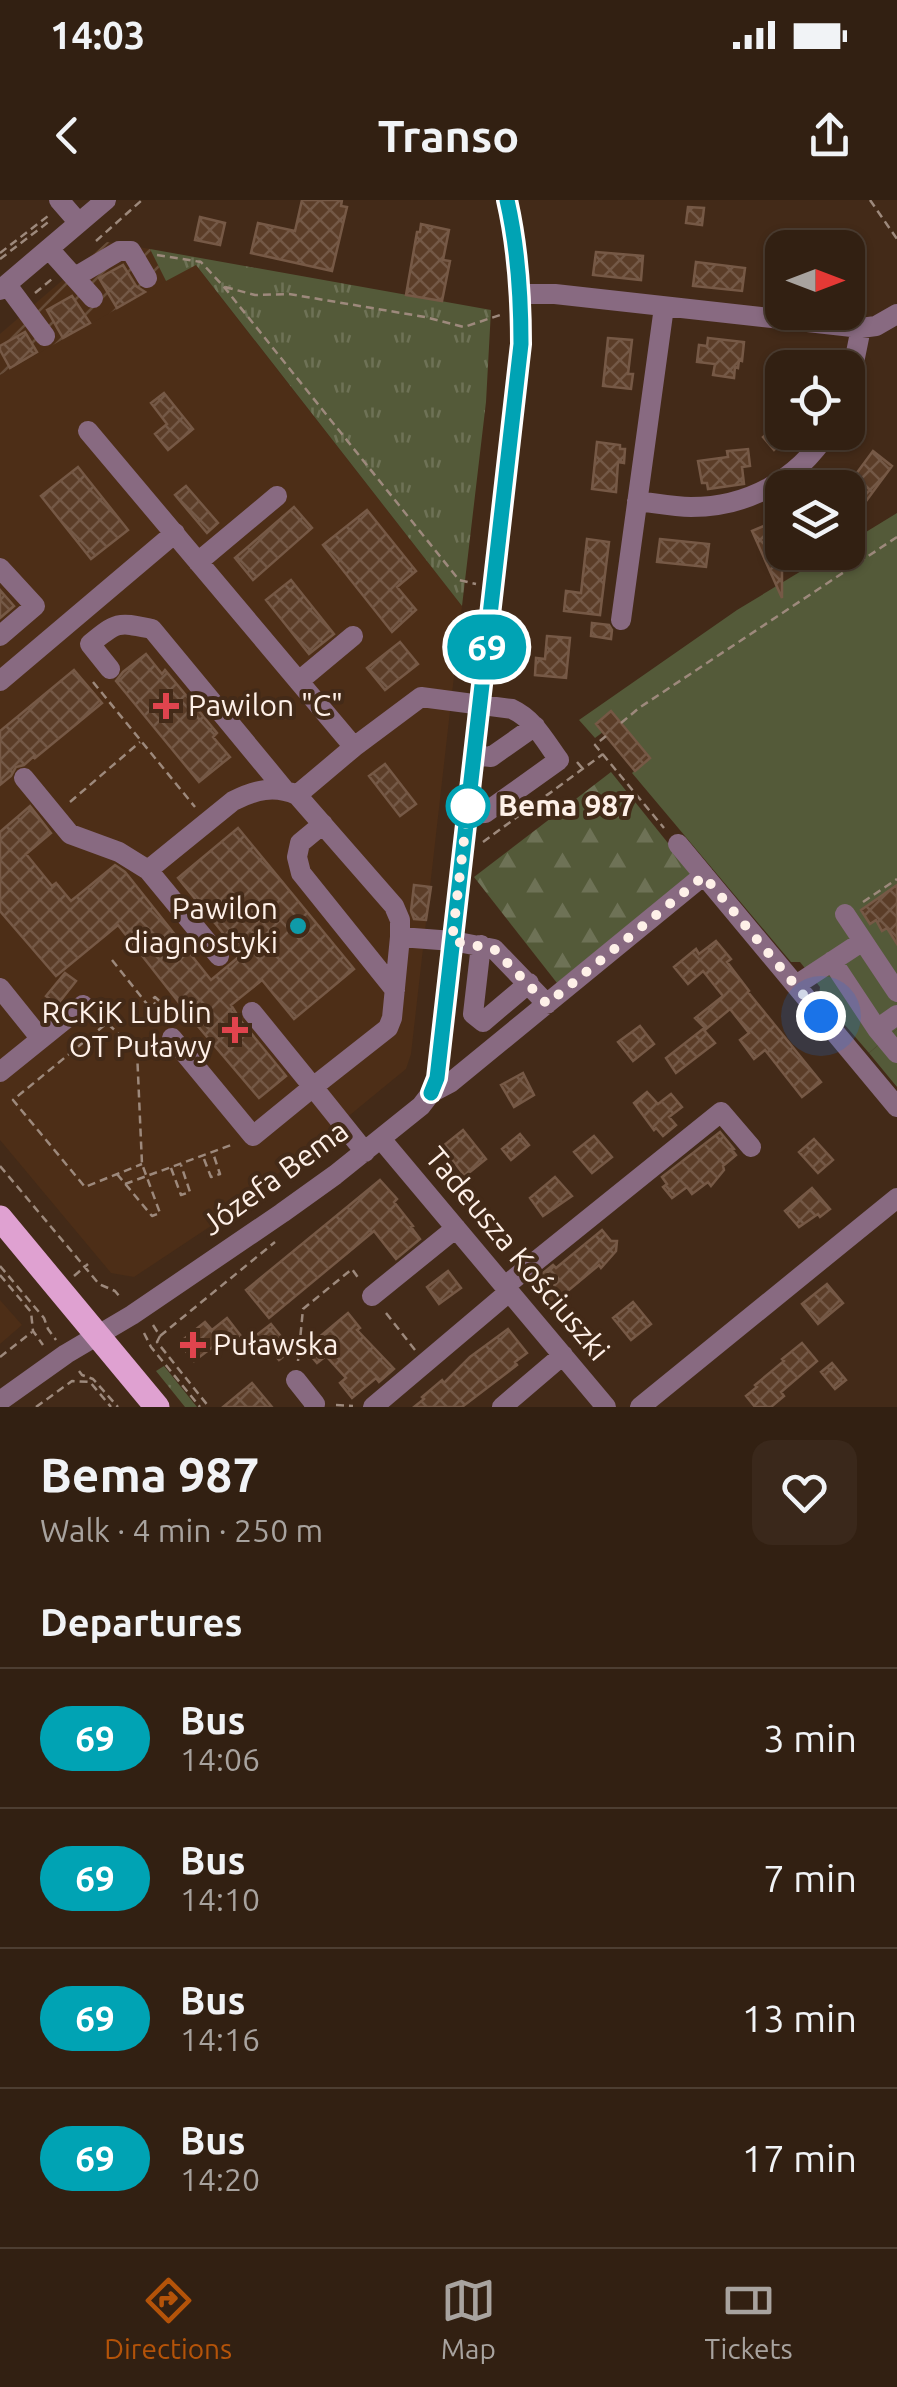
<!DOCTYPE html>
<meta charset="utf-8">
<style>
:root{--surface:#322012;--page:#3a281b;--text:#f1f3f6;--muted:#a8a39f;--line:#4d3e32;--accent:#b45309}
body{margin:0;font-family:Ubuntu,sans-serif;background:var(--page);color:var(--text);height:100vh;display:flex;flex-direction:column;font-size:38px;white-space:nowrap}
*{box-sizing:border-box;margin:0}
p{font-size:32px;color:var(--muted)}
.icon{flex:none;width:55px;height:55px;fill:none;stroke:currentColor;stroke-width:2;stroke-linecap:round;stroke-linejoin:round}
.map{position:relative;height:1207px;overflow:hidden}
.panel{display:flex;flex-direction:column;background:var(--surface);flex:1}
.panel>*{flex:none}
.badge{padding:0 20px;border-radius:32px;font-size:35px;line-height:65px}
.needle{width:65px;rotate:90deg}
.controls{position:absolute;left:765px;top:30px;display:grid;gap:20px}
.controls a{display:grid;place-items:center;width:100px;height:100px;border-radius:20px;background:var(--surface);box-shadow:0 2px 8px #0004,0 0 0 2px var(--line);font-size:50px}
.you{position:absolute;width:50px;height:50px;margin:-25px;border:8px solid #fff;border-radius:50%;background:#1a73e8;box-shadow:0 0 0 15px #1a73e833}
.map>.badge{position:absolute;translate:-50% -50%;box-shadow:0 0 0 5px #fff}
h2{padding:0 40px;font-size:38px;line-height:90px}
.round{display:grid;place-items:center;flex:none;width:105px;height:105px;border-radius:20px;background:var(--page)}
.headline{display:flex;align-items:center;justify-content:space-between;height:170px;padding:0 40px}
h1{font-size:48px;font-weight:700;line-height:75px}
ul{padding:0;list-style:none}
li{display:flex;align-items:center;gap:30px;height:140px;padding:0 40px;border-top:2px solid var(--line)}
li div{flex:1}
li b{display:block;font-size:38px}
li em{font-style:normal}
li .badge{min-width:110px;font-weight:700;text-align:center}
.status{display:flex;justify-content:space-between;align-items:center;height:70px;padding:0 50px;background:var(--surface);direction:ltr}
.status svg{height:28px;fill:currentColor}
header{display:flex;justify-content:space-between;align-items:center;height:130px;padding:0 40px;background:var(--surface);font-size:45px;font-weight:700}
.tab-bar{display:flex;justify-content:space-around;align-items:center;height:140px;border-top:2px solid var(--line);background:var(--surface);font-size:28px;color:var(--muted)}
.tab-bar a{display:grid;justify-items:center;gap:5px}
.tab-bar .current{color:var(--accent)}
.map>svg:first-child{display:block}
.built{fill:#4d2e17}
.industrial{fill:url(#industrial-furrows)}
.grass{fill:url(#grass-tufts)}
.forest{fill:url(#forest-firs)}
.pitch{fill:#545a39}
.building{fill:url(#building-cross-hatch);stroke:#765946;stroke-width:2.5}
.lines{fill:none;stroke-linecap:round;stroke-linejoin:round}
.path{stroke:#9d897c;stroke-width:2.5;stroke-dasharray:8 5;stroke-linecap:butt}
.minor{stroke:#886a81;stroke-width:20}
.major{stroke:#dfa1d1;stroke-width:25}
.line-casing{stroke:#fff;stroke-width:22}
.line{stroke:#00a3b4;stroke-width:15}
.walk{stroke:#fef0e8;stroke-width:10;stroke-dasharray:0 18}
.health-dot{fill:#e0444e;stroke:#432a18;stroke-width:4}
.stop-dot{fill:#fff;stroke:#00a3b4;stroke-width:5}
.culture-dot{fill:#0f9aa8;stroke:#432a18;stroke-width:4}
.labels{text-anchor:middle;stroke-width:8;stroke-linejoin:round;paint-order:stroke}
.poi-label{font-size:30px;fill:#fef0e8;stroke:#432a18;text-anchor:start}
.stop-label{font-size:30px;font-weight:bold;fill:#fef0e8;stroke:#432a18;text-anchor:start}
.street-label{font-size:30px;fill:#fef0e8;stroke:#432a18}
</style>
<div class="status"><b>14:03</b><svg viewBox="0 0 49 12"><path d="M0 12V9h3v3zM5 12V6h3v6zM10 12V3h3v9zM15 12V0h3v12zM26 1h20v11H26zM47 4h2v5h-2z"/></svg></div>
<header><svg class="icon" aria-label="back" viewBox="0 0 24 24"><path d="M15 5l-7 7 7 7"/></svg>Transo<svg class="icon" aria-label="share" viewBox="0 0 24 24"><path d="M12 15V3M7 8l5-5 5 5M5 13v7h14v-7"/></svg></header>
<div class="map">
<svg width="897" height="1207" viewBox="0 0 897 1207">
<defs>
<pattern id="industrial-furrows" width="10" height="10" patternUnits="userSpaceOnUse" patternTransform="scale(2.5)"><rect width="10" height="10" fill="#4d2e17"/><path d="M-1 1l2-2M0 10L10 0M9 11l2-2" fill="none" stroke="#684d39"/></pattern>
<pattern id="grass-tufts" width="24" height="20" patternUnits="userSpaceOnUse" patternTransform="scale(2.5)"><rect width="24" height="20" fill="#545a39"/><path d="M3 7l-1-3M5 7V3M7 7l1-3M15 17l-1-3M17 17v-4M19 17l1-3" fill="none" stroke="#6e7256"/></pattern>
<pattern id="forest-firs" width="22" height="20" patternUnits="userSpaceOnUse" patternTransform="scale(2.5)"><rect width="22" height="20" fill="#545a39"/><path d="M5 1l3.5 6h-7zM16 11l3.5 6h-7z" fill="#6e7256"/></pattern>
<pattern id="building-cross-hatch" width="8" height="8" patternUnits="userSpaceOnUse" patternTransform="scale(2.5)"><rect width="8" height="8" fill="#5b3d28"/><path d="M0 0l8 8M0 8l8-8" fill="none" stroke="#745947"/></pattern>
</defs>
<rect width="100%" height="100%" fill="#432a18"/>
<path class="built" d="M195,64L462,406L411,854L406,869L229,1014L134,1077L111,1073L0,940V175Z
M0,1100L22,1125L0,1144Z"/>
<path class="industrial" d="M107,42L150,49L166,81L0,175V134Z"/>
<path class="grass" d="M150,49L491,110L486,202L462,406L196,65L166,81Z
M897,829V887L869,853Z
M164,1166L197,1207H185L156,1171Z"/>
<path class="forest" d="M611,572L692,673L557,783L474,677Z"/>
<path class="pitch" d="M897,313V829L869,853L819,795L820,787L800,762H791L632,573L635,570L603,532L595,538L579,520L737,410L831,353L848,352V343Z"/>
<path class="building" d="M302,0H342L341,6L347,7L332,71L251,53L258,23L295,31Z
M688,7L704,8L702,25L686,23Z
M200,17L225,23L220,45L195,40Z
M421,24L449,30L443,60L450,61L442,101L406,95L417,32H420Z
M596,52L643,56L641,80L593,75Z
M696,62L745,68L742,91L693,86Z
M123,65L136,86L145,92L117,108L99,78Z
M72,96L90,123L63,138L47,110Z
M25,132L37,152L10,168L0,150V146Z
M608,138L632,140L628,174H633L631,189L603,186Z
M708,138L744,142L742,161L739,160L738,168L735,167L734,178L713,175L715,164L697,162L699,145L707,146Z
M164,193L193,229L168,250L155,234L167,224L151,203Z
M775,226L787,238L774,250L763,237Z
M597,242L620,245V249H625L624,263L618,262L616,292L592,289Z
M748,249L750,266L742,267L744,284L708,289L707,283H702L698,261L728,257L727,251Z
M873,251L892,266L861,308L848,298V285Z
M78,267L128,330L91,359L41,296Z
M186,286L218,323L207,333L175,295Z
M294,307L312,328L253,380L235,358Z
M367,310L416,371L397,387L416,410L392,432L323,345Z
M782,318V352H817L782,369V398L752,331Z
M587,339L609,342L600,415L564,411L566,391L581,393Z
M660,339L709,344L706,367L657,362Z
M291,380L334,434L309,454L266,400Z
M0,390L14,406L0,418Z
M592,423L609,425L612,430L611,439L591,436Z
M547,436L570,438L566,478L535,475L536,458L545,459Z
M400,442L418,464L385,490L367,468Z
M146,454L162,474L165,470L217,533L213,537L230,557L199,582L116,481L123,472Z
M74,470L102,503L35,558L34,556L24,565L16,567L11,576L0,585V531Z
M611,511L650,558L635,571L596,524Z
M385,564L416,604L400,616L369,576Z
M30,606L51,633L26,654L52,686L56,683L71,701L115,665L125,672L211,780L241,755L178,678L238,628L354,769L294,819L262,780L231,805L241,821L286,876L259,898L191,818L118,725L56,776L0,711V632Z
M414,685L431,687L426,720L414,719L411,711Z
M897,685V744L887,728L882,731L876,720L870,724L861,710Z
M716,741L731,759L727,762L749,791L748,792L821,882L802,897L765,850L754,859L740,840L749,833L730,809L706,829L695,818L723,796L703,771L688,784L674,767L696,749L699,754Z
M65,773L76,781L57,805L46,796Z
M640,826L654,844L633,861L618,842Z
M703,829L715,843L676,873L666,858Z
M523,873L534,895L514,907L501,885Z
M647,892L658,904L671,894L682,907L669,917L676,925L663,936L656,928L654,930L634,903Z
M463,930L486,959L465,976L442,947Z
M720,932L734,949L732,950L736,955L723,966L724,970L711,986L708,982L692,994L687,987L672,998L663,987L667,984L662,977Z
M520,934L529,945L511,960L502,949Z
M594,936L612,957L592,973L574,952Z
M814,939L833,960L818,973L799,952Z
M555,977L572,996L543,1016L530,998Z
M380,980L397,999L394,1002L413,1026L411,1027L420,1039L396,1059L374,1031L269,1118L246,1090Z
M812,988L830,1009L820,1017L818,1014L799,1027L785,1011Z
M602,1030L611,1041H617L616,1051L601,1068L599,1065L552,1104L533,1081L553,1065L556,1068Z
M448,1071L461,1088L439,1104L427,1087Z
M827,1084L843,1103L818,1124L802,1104Z
M633,1102L651,1124L631,1140L613,1118Z
M348,1113L360,1128L357,1130L394,1169L379,1182L376,1178L352,1198L340,1183L346,1178L326,1156L317,1163L305,1149Z
M227,1118L241,1136L227,1147L222,1140L194,1161L179,1143L205,1122L212,1130Z
M271,1124L292,1150L279,1160L258,1134Z
M508,1129L527,1153L515,1162L517,1165L462,1207H414L424,1199L422,1197L442,1180L444,1183L470,1157Z
M802,1143L817,1161L781,1192L784,1196L771,1207H755L746,1196L757,1187L755,1185L784,1161L782,1159Z
M832,1163L846,1180L835,1189L821,1172Z
M252,1183L272,1207H223Z"/>
<g class="lines">
<path class="path" d="M870,0L897,39
M96,41L142,0
M0,53L48,16
M157,55L201,62L224,87L459,380L476,384
M0,59L51,20
M225,87L255,95L289,94L425,117L464,127L500,115
M35,93L52,79
M93,482L195,607
M621,523L639,508L897,337
M606,536L595,545L664,628
M577,562L583,569
M70,602L140,542
M483,642L603,554
M863,702L897,679
M112,760L162,823
M167,819L152,800L155,797L180,820
M204,959L211,977L220,974L213,953
M0,966L99,1084L115,1091L120,1097
M171,968L181,995L190,992L181,965
M117,974L152,1016L160,1013L142,964L137,851L107,823L13,900L85,987L142,964
M125,984L234,944
M0,1066L44,1118L48,1129L56,1140
M0,1075L31,1112L33,1131L43,1145
M74,1076L88,1064
M386,1113L415,1150
M153,1125L160,1136L157,1142L209,1207
M144,1133L151,1147L200,1207
M160,1136L275,1042
M0,1157L32,1132
M298,1161L303,1109L352,1069L359,1079
M79,1171L82,1175L93,1179L118,1207
M336,1205L353,1206
M36,1207L72,1181L90,1182L111,1207"/>
<path class="minor" d="M59,0L79,23
M49,49L93,98
M75,77L119,51H131L147,78
M7,85L45,136
M0,90L106,0
M521,94H555L861,128L876,126L897,114
M848,192L861,128
M88,231L354,547L297,595
M637,301C655,303 673,307 691,307C748,307 797,280 828,232
M198,362L277,296
M0,368L35,406L0,436
M621,420L664,107
M110,469L90,444C118,421 118,422 152,429L284,589
M0,481L175,333
M299,481L353,436
M354,547L421,497L512,509C534,519 545,541 559,560L485,613L467,614
M474,555L491,557L535,526
M24,578L70,634L119,652L148,670L233,601C255,590 274,585 297,595L394,706L400,720V737L453,741L494,749L547,804
M323,624L300,643L297,657L301,673L395,790
M678,644L897,907
M148,670L219,756
M845,714L897,792
M481,745L473,814L483,822L529,783
M832,761L877,829L897,853
M796,785L863,741
M0,788L41,839
M877,829L897,815
M172,838L253,936L313,887L252,812
M0,872L83,805
M431,893L437,878L521,144C521,95 518,48 507,0
M381,939L606,1207
M365,952L313,887L388,828L392,818L400,737
M505,1086L721,912L751,947
M372,1096L456,1028
M296,1180L315,1204L314,1207
M0,1201L66,1154L132,1115L282,1013L335,975L421,906L431,893L450,883L704,675
M373,1207L509,1092
M502,1207L563,1155
M640,1207L897,998"/>
<path class="major" d="M0,1018L157,1207"/>
</g>
<g class="lines">
<defs>
<path id="line" d="M431,893L437,878L521,144C521,95 518,48 507,0"/>
</defs>
<use href="#line" class="line-casing"/>
<use href="#line" class="line"/>
<path class="walk" d="M468,606L452,741L494,749L547,804L704,676L821,816"/>
</g>
<g class="health-dot">
<path d="M161 491h10v10h10v10h-10v10h-10v-10h-10v-10h10z"/>
<path d="M230 815h10v10h10v10h-10v10h-10v-10h-10v-10h10z"/>
<path d="M188 1130h10v10h10v10h-10v10h-10v-10h-10v-10h10z"/>
</g>
<circle class="stop-dot" cx="468" cy="606" r="20"/>
<circle class="culture-dot" cx="298" cy="726" r="10"/>
<g class="labels">
<g class="poi-label">
<text x="188" y="516">Pawilon "C"</text>
<text x="278" y="719" text-anchor="end">Pawilon<tspan x="278" dy="34">diagnostyki</tspan></text>
<text x="212" y="823" text-anchor="end">RCKiK Lublin<tspan x="212" dy="34">OT Puławy</tspan></text>
<text x="213" y="1155">Puławska</text>
</g>
<g class="stop-label">
<text x="498" y="616">Bema 987</text>
</g>
<g class="street-label">
<text transform="translate(275 978) rotate(-36)" y="10">Józefa Bema</text>
<text transform="translate(517 1054) rotate(50)" y="10">Tadeusza Kościuszki</text>
</g>
</g>
</svg>
<div class="controls">
<a><svg class="needle" viewBox="-14 -14 28 28"><path d="M0-13l5 13h-10z" fill="#e53935"/><path d="M0 13l5-13h-10z" fill="#a8a39f"/></svg></a>
<a><svg class="icon" aria-label="locate" viewBox="0 0 24 24"><circle cx="12" cy="12" r="6"/><path d="M12 2v4M12 18v4M2 12h4M18 12h4"/></svg></a>
<a><svg class="icon" aria-label="layers" viewBox="0 0 24 24"><path d="M12 4l9 5-9 5-9-5zM3 14l9 5 9-5"/></svg></a>
</div>
<div class="you" style="left:821px;top:816px"></div>
<b class="badge" style="left:487px;top:447px;background:#00a3b4;color:#fff">69</b>
</div>
<section class="panel">
<div class="headline"><div><h1>Bema 987</h1><p>Walk · 4 min · 250 m</p></div><a class="round"><svg class="icon" aria-label="heart" viewBox="0 0 24 24"><path d="M12 20l-8-8c-3-5 5-10 8-4 3-6 11-1 8 4z"/></svg></a></div>
<h2>Departures</h2>
<ul>
<li><span class="badge" style="background:#00a3b4;color:#fff">69</span><div><b>Bus</b><p>14:06</p></div><em>3 min</em></li>
<li><span class="badge" style="background:#00a3b4;color:#fff">69</span><div><b>Bus</b><p>14:10</p></div><em>7 min</em></li>
<li><span class="badge" style="background:#00a3b4;color:#fff">69</span><div><b>Bus</b><p>14:16</p></div><em>13 min</em></li>
<li><span class="badge" style="background:#00a3b4;color:#fff">69</span><div><b>Bus</b><p>14:20</p></div><em>17 min</em></li>
</ul>
</section>
<nav class="tab-bar">
<a class="current"><svg class="icon" aria-label="directions" viewBox="0 0 24 24"><path d="M12 3l9 9-9 9-9-9zM9 14v-3h6M13 9l2 2-2 2"/></svg>Directions</a>
<a><svg class="icon" aria-label="map" viewBox="0 0 24 24"><path d="M3 6l6-2 6 2 6-2v14l-6 2-6-2-6 2zM9 4v14M15 6v14"/></svg>Map</a>
<a><svg class="icon" aria-label="tickets" viewBox="0 0 24 24"><path d="M3 7h18v10H3zM15 7v10"/></svg>Tickets</a>
</nav>
